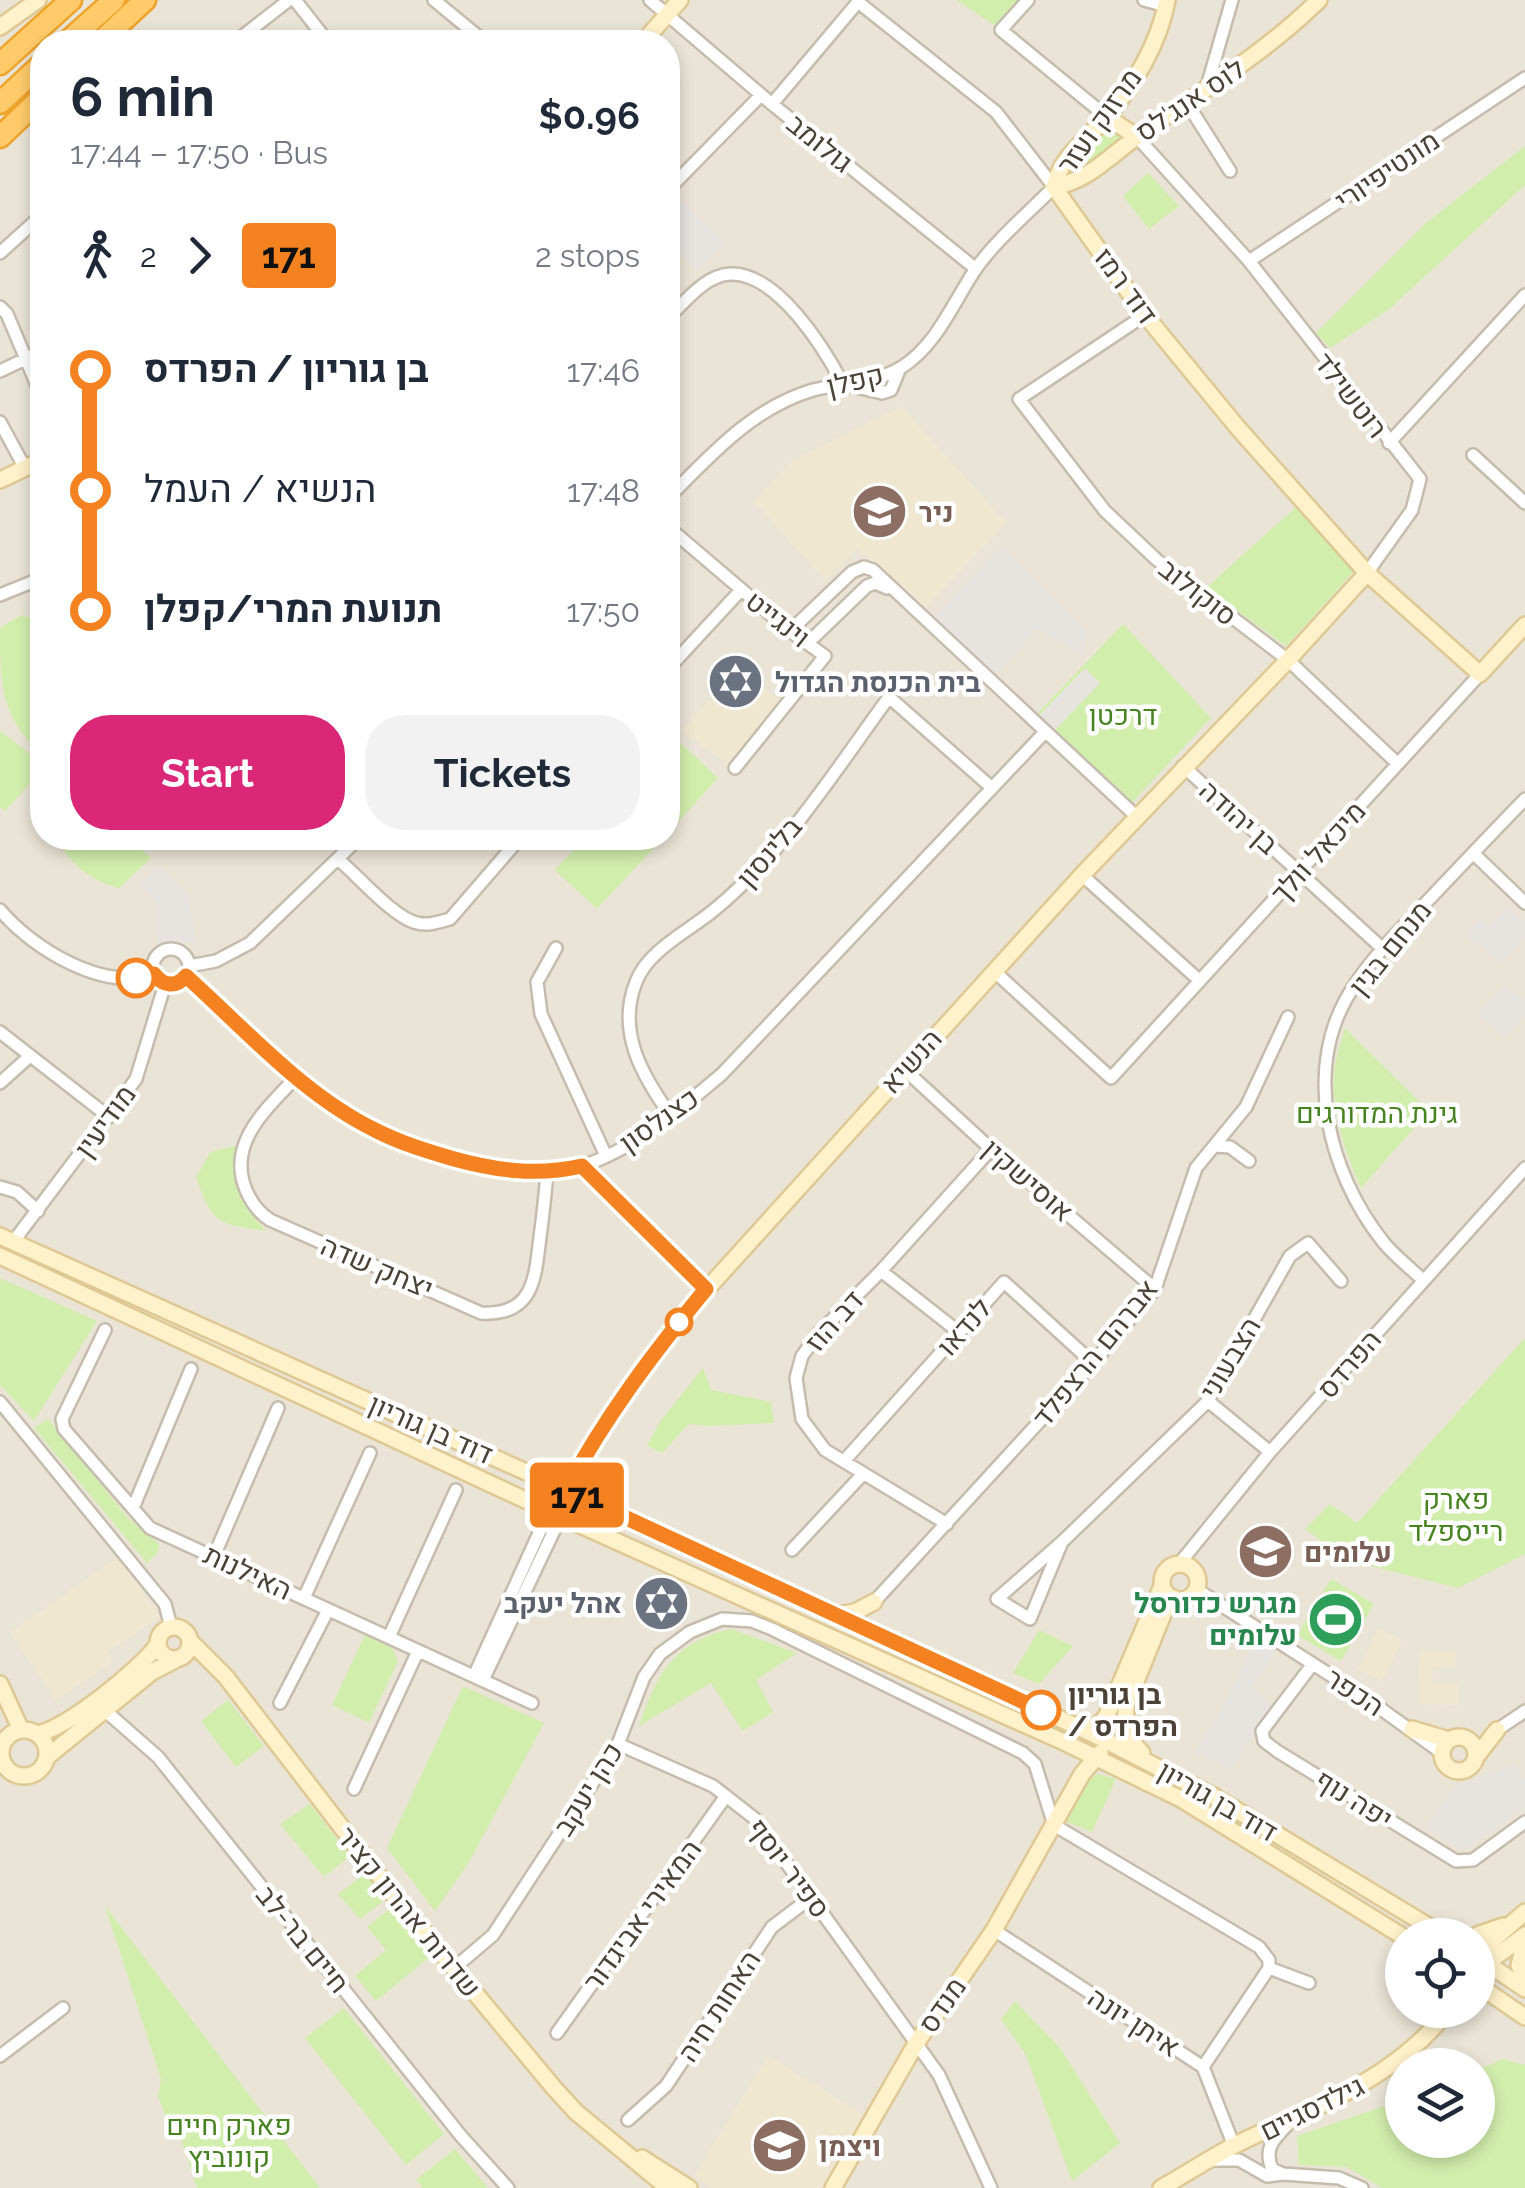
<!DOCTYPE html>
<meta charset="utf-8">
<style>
:root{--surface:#fff;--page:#f2f2f3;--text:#1f2937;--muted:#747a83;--accent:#db2777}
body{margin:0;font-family:Raleway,Heebo,sans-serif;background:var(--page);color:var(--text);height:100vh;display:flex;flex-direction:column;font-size:38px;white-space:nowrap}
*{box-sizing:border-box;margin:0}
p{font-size:32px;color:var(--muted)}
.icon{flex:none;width:55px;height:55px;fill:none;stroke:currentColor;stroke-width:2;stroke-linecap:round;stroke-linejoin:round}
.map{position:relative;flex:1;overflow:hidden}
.side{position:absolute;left:30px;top:30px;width:650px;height:820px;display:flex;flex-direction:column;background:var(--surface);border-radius:40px;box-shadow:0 5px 15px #0003}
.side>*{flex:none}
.badge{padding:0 20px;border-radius:8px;font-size:35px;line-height:65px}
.buttons{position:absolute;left:1385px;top:1918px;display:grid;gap:20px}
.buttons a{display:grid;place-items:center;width:110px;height:110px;border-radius:50%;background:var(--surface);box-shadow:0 5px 15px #0003;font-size:50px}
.map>.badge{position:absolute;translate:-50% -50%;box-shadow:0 0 0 5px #fff}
.legs{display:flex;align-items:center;gap:15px;height:110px;padding:0 40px;font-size:32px}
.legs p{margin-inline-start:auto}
.head{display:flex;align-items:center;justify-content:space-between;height:170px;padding:0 40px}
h1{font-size:55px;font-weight:700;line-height:75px}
.action{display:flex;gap:20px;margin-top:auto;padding:20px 40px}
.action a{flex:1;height:115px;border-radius:40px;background:var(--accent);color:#fff;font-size:40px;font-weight:700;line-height:115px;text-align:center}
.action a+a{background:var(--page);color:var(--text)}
ul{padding:0 40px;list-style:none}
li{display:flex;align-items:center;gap:35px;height:120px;font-size:38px}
li i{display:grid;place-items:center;width:15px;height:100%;margin:0 12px;background:currentColor}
li i::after{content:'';width:25px;height:25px;margin:-12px;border:8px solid;border-radius:50%;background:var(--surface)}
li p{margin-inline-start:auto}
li:first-child i{background:linear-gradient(#0000 50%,currentColor 0)}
li:last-child i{background:linear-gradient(currentColor 50%,#0000 0)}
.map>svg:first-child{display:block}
.residential{fill:#eae4d6;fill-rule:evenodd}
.education{fill:#f0e7d1}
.green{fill:#d2eead}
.parking{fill:#e7e4e0}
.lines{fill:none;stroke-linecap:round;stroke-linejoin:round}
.street-casing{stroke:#c5bcad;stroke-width:16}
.secondary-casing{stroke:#dec995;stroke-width:20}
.highway-casing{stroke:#eea32a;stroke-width:25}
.street{stroke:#fff;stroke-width:11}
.secondary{stroke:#fff1c9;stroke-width:15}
.highway{stroke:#ffcb6a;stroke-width:20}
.line-1-casing{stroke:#fff;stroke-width:22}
.line-1{stroke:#f58220;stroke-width:15}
.stop-1-dot{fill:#fff;stroke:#f58220;stroke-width:5}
.labels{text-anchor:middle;stroke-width:9;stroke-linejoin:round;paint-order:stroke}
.street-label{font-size:28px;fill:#4a4236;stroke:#fff}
.education-label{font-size:28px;font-weight:bold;fill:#785e54;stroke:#fff;text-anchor:start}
.worship-label{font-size:28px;font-weight:bold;fill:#5b616d;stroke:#fff;text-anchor:start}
.park-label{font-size:28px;fill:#488322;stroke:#fff}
.leisure-label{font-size:28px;font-weight:bold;fill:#27864d;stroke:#fff;text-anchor:end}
.stop-label{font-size:28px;font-weight:bold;fill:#4a4236;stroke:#fff;text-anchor:start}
</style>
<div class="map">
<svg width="1525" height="2188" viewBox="0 0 1525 2188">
<rect width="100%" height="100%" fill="#f6f1e8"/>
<path class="residential" d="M0,0H1525V2188H0ZM42,42H668V838H42ZM1402,1935H1478V2010H1402ZM1402,2065H1478V2140H1402Z"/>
<path class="education" d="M902,407L1006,523L925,608L857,549L825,580L754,501L795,459Z
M738,670L781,701L735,768L681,731Z
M119,1557L160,1617L109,1651L112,1662L56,1700L10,1632Z
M1378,1628L1402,1640L1382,1681L1358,1669Z
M1420,1651L1456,1652L1455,1667H1433L1432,1682L1458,1683V1705L1418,1704Z
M768,2056L866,2116L821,2188H713L694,2176Z"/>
<path class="green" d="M957,0H1028L1001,30Z
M1107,117L1137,137L1067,184L1057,172Z
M1525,146V185L1388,310L1330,348L1316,333L1426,223Z
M1148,173L1179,206L1149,229L1123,196Z
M1296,507L1356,569L1286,646L1206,588Z
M21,615L42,622V754C0,718 0,681 0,628Z
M1123,624L1211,718L1129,806L1035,716Z
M0,731L42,763V770L5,811L0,807Z
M676,739L718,778L668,833V748Z
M55,838H129L151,858L119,888C89,881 71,863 55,838Z
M585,838H663L597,909L555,870Z
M1345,1028L1429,1111L1361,1188C1345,1151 1329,1107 1335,1066C1337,1053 1342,1040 1345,1028Z
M235,1146C233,1184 239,1204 267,1231C219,1224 214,1226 196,1178L210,1152Z
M0,1278L97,1321L34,1421L0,1385Z
M1525,1338V1554L1458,1588L1327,1555L1332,1549L1305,1529L1330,1504L1357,1523Z
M703,1368L711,1390L771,1402L774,1423L709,1426L689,1424L662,1453L647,1445L662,1419Z
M48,1419L128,1518L159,1544L158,1552L147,1563L34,1428Z
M1331,1579L1374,1604L1341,1661L1297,1635Z
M731,1629L797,1653L756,1680L773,1712L743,1731L711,1683L639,1726C657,1674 674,1641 731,1629Z
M1039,1630L1073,1646L1039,1684L1013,1673Z
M365,1635L392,1648L398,1661L369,1723L332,1705Z
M463,1686L544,1723L469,1862L435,1911L387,1848Z
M228,1700L264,1746L236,1767L201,1721Z
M1098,1774L1116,1779L1092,1832L1065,1821L1089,1780Z
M310,1804L350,1856L324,1877L280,1824Z
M366,1873L386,1899L360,1919L338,1894Z
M105,1906L320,2188H197L177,2126H170L158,2097L161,2079Z
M393,1906L433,1954L376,2001L355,1976L386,1950L367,1927Z
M1015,2001L1060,2048L1120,2143L1072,2181L1026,2055L1001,2019Z
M344,2008L444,2134L406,2165L305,2038Z
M1503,2059L1525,2065V2188H1382L1347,2167L1299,2165L1297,2136L1402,2100V2140H1478V2070Z
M455,2149L488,2188H423L416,2180Z"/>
<path class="parking" d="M682,201L725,243L698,271L668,242V217Z
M1003,546L1087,631L1083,655L1036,629L990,681L928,623Z
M1085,668L1100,683L1054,731L1039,716Z
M157,865L189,898L196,943L158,944L155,900L139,885Z
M1507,907L1525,922V939L1501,962L1465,934L1480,919L1491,925Z
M1506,986L1525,1001V1015L1504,1036L1478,1014Z
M1255,1640L1275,1652L1251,1688L1271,1707L1231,1769L1195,1752L1218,1716Z
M1514,1765L1525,1780V1806L1499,1826L1461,1851L1427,1828L1441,1805L1460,1784Z"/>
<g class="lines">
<defs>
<path id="street" d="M295,0L328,42
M434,0L485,42
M650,0L772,104L976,269
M1028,0L1001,30L1107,117
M1144,0L1166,6
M235,42L289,0
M1206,90L1232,0
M1187,103L1230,171
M1137,137L1249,261L1420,479L1412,510L1367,573
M668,190L761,95
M0,253L42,215
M1249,261L1525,78
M0,307L7,314L42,397
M1145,315L1019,399L1105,511L1157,560L1288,660L1398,764
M668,318C684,303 705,275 730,274C777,272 824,348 843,384L882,393L891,390L900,368
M0,371L42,351
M0,422L25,468
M1389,443L1525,295
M1473,455L1525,503
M668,498C711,455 752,408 813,390C842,382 875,384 902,367C936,346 953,303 975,270C994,242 1029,212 1054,187L996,112L858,2L772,104
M668,527L790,631L825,656L735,768
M0,595L42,578
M790,631L852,572L864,567L873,570L1136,816
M805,641L814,637L867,586L875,583L887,588
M668,669L741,590
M1183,766L1383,949
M1473,853L1525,903
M339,860C358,876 394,918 417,923C428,926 439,922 450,919L520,838
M1082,875L1200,981
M0,910C32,948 103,992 154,974
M556,948L537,982L541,1014L606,1156
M153 967a18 18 0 1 1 36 0a18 18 0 1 1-36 0Z
M189,966L216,961L250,943L359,838
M994,971L1111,1078L1480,674
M186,976C280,1061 360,1148 492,1167C523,1172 551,1176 582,1166C635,1149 680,1109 722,1074L1045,732
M0,1032L109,1117
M904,1069L991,1149L1155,1289
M297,1076C268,1108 226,1142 246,1190C251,1202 259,1213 270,1220L481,1313C534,1316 535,1278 540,1237C543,1216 545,1195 547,1174
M0,1083L30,1056
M671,1116C643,1077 616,1032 636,982C648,950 689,931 714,910C783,854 837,768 889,697L992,788
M1214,1146L1230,1147L1249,1161
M582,1166L707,1289
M0,1187L17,1192L38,1211
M13,1242L136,1079L165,984
M881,1271L960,1333
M1423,1280C1410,1268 1395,1256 1384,1243C1328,1173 1300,1066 1354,986C1372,958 1396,934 1419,910C1454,873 1489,836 1525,799
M105,1330L62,1419L64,1429L150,1528L532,1703
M1208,1401L1270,1452
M0,1402L165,1604L171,1627
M844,1461L1004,1282L1093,1363
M133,1508L191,1369
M947,1524L825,1450L802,1419L796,1378L802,1356L818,1334L881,1271L991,1149
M1062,1542L1030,1619L997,1599L1062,1542L1208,1401L1290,1256L1308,1243L1341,1281
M792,1550L863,1474
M214,1556L278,1408
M1179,1564L1270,1452L1525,1168
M1196,1589L1363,1696L1442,1753
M304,1598L370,1453
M874,1602L1093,1363L1155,1289L1196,1168L1246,1107L1288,1017
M389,1637L456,1490
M1312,1665L1262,1731L1264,1741L1277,1751L1456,1861L1473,1860L1525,1822
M474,1676L549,1511L566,1490
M483,1680L561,1516L566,1492
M280,1703L328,1610
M101,1707L158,1757L461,2136L508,2188
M1497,1730L1525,1711
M618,1744L713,1786L754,1818L939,2075L991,2188
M354,1789L418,1651
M994,1930L1203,2067L1234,2146
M1269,1968L1309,1983
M453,1969L493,1935L618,1744L644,1677L660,1654L690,1632L722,1619L752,1621L772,1629L1023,1753L1035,1764L1054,1825L1259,1947L1269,1960V1968L1203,2067
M557,2033L726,1796
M0,2056L63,2008
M628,2120L666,2086L772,1927L813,1896
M1213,2160H1239L1267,2176L1283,2174L1339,2178L1362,2188
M1283,2174L1272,2169C1263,2147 1275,2138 1289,2123"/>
<path id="secondary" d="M0,27L38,0
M643,42L680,0
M1107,117L1137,137
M1054,187L1145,315L1238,428L1367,573L1480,674L1525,625
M1054,187C1088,181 1111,155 1139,135C1201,91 1264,54 1319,0
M1054,187C1061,156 1085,141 1105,119C1133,87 1160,42 1167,0
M0,480L42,460
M0,1236L593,1502L1095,1735L1215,1797L1443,1935
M0,1256L549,1511L1066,1743L1181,1799L1402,1936
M566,1490C605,1417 654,1352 707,1289L1082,875L1288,660L1367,573
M1162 1582a18 18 0 1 1 36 0a18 18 0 1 1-36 0Z
M837,1615L855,1612L874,1602
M158 1643a16 16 0 1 1 32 0a16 16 0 1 1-32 0Z
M190,1641L226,1677L396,1898L554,2088L576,2112L668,2188
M0,1684L21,1730
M1082,1728C1094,1728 1101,1725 1107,1715L1162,1586
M1412,1729L1449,1740
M1 1753a23 23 0 1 1 46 0a23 23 0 1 1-46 0Z
M37,1734C67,1728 141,1669 158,1644
M1442 1754a17 17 0 1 1 34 0a17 17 0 1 1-34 0Z
M1142,1753L1125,1735L1126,1706L1166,1607L1174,1598
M47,1757L152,1672L175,1660
M1476,1757L1497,1730
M1477,1935L1503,1926
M1525,1941L1519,1965L1525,1980
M1478,1953L1525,1912
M1479,1958L1525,1989
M1478,1970L1525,1935
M1478,1985L1525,2017
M642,2158L689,2188
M833,2188L917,2042L994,1930L1082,1774L1100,1753
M1161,2188C1186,2174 1210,2158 1235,2145C1312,2107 1395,2081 1448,2010"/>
<path id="highway" d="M67,42L114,0
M100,42L145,0
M0,64L71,0
M0,103L42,64
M0,137L42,97"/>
</defs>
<use href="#street" class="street-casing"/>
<use href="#secondary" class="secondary-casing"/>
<use href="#highway" class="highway-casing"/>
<use href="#street" class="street"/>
<use href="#secondary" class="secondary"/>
<use href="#highway" class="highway"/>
</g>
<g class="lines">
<defs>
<path id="line-1" d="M136,978L154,974C163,986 176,988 186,976C245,1029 303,1095 375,1130C400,1143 427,1151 454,1159C498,1171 537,1176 582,1166L706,1289C654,1352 605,1417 566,1490L1041,1710"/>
</defs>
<use href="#line-1" class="line-1-casing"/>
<use href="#line-1" class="line-1"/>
</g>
<defs>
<symbol id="school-disc" viewBox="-11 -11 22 22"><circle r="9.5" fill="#8d6e63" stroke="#fff"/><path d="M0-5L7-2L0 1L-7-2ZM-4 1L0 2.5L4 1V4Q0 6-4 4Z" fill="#fff"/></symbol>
<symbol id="synagogue-disc" viewBox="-11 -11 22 22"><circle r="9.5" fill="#6b7280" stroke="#fff"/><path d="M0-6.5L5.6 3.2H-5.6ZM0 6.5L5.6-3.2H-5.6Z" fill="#fff"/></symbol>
<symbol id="stadium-disc" viewBox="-11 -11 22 22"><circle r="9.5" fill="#2e9e5b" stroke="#fff"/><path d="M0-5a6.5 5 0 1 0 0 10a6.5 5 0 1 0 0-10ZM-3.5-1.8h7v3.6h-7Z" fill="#fff"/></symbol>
</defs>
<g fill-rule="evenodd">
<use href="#school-disc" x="848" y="480" width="63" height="63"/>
<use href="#synagogue-disc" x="704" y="650" width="63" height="63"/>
<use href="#school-disc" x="1234" y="1520" width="63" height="63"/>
<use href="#synagogue-disc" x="630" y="1572" width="63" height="63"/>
<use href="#stadium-disc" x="1304" y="1588" width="63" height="63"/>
<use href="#school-disc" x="748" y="2114" width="63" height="63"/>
</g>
<g class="stop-1-dot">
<circle cx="136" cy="978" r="18"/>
<circle cx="679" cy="1322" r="12"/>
<circle cx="1041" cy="1710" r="18"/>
</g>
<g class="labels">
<g class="street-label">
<text transform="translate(1190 100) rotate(-34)" y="10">לוס אנג'לס</text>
<text transform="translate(1099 121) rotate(-54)" y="10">מרזוק ועזר</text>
<text transform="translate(820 143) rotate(39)" y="10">גולומב</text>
<text transform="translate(1387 170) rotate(-34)" y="10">מונטיפיורי</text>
<text transform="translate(1126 286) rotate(54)" y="10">דוד רמז</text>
<text transform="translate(855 380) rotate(-13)" y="10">קפלן</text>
<text transform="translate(1351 395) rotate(52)" y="10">רוטשילד</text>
<text transform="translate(1198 592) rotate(38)" y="10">סוקולוב</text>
<text transform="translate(778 619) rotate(38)" y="10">וינגייט</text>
<text transform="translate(1239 817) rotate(42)" y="10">בן יהודה</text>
<text transform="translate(769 852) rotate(-49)" y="10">בלינסון</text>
<text transform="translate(1318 852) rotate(-48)" y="10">מיכאל וולך</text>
<text transform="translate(1390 948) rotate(-51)" y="10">מנחם בגין</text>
<text transform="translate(911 1061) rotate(-48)" y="10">הנשיא</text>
<text transform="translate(659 1120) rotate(-35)" y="10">כצנלסון</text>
<text transform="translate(105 1121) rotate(-54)" y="10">מודיעין</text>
<text transform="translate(1028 1180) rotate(41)" y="10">אוסישקין</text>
<text transform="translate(377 1267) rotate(23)" y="10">יצחק שדה</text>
<text transform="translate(834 1321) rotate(-48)" y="10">דב הוז</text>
<text transform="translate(964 1327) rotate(-49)" y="10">לנדאו</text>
<text transform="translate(1095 1353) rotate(-51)" y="10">אברהם הרצפלד</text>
<text transform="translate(1230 1358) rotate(-59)" y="10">הצבעוני</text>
<text transform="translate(1349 1364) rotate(-49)" y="10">הפרדס</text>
<text transform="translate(431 1429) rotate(24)" y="10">דוד בן גוריון</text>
<text transform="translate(248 1572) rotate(25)" y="10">האילנות</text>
<text transform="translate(1355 1692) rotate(33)" y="10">הכפר</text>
<text transform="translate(588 1789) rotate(-58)" y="10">כהן יעקב</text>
<text transform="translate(1354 1799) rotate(32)" y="10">יפה נוף</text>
<text transform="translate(1218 1801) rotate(30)" y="10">דוד בן גוריון</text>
<text transform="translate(789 1868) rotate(53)" y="10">ספיר יוסף</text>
<text transform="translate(409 1912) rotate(51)" y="10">שדרות אהרון קציר</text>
<text transform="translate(642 1915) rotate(-54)" y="10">המאירי אביגדור</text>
<text transform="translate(303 1939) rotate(51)" y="10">חיים בר-לב</text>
<text transform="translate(942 2005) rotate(-55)" y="10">מנדס</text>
<text transform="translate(719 2006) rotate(-57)" y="10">האחות חיה</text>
<text transform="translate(1134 2022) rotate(33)" y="10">איתן יונה</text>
<text transform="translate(1312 2108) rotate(-26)" y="10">גילדסגיים</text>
</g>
<g class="education-label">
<text x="919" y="522">ניר</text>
<text x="1304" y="1562">עלומים</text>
<text x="819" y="2156">ויצמן</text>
</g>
<g class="worship-label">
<text x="775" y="692">בית הכנסת הגדול</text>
<text x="622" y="1613" text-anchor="end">אהל יעקב</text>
</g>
<g class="park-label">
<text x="1123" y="725">דרכטן</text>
<text x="1377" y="1123">גינת המדורגים</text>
<text x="1456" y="1509">פארק<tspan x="1456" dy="32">רייספלד</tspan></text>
<text x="229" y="2135">פארק חיים<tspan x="229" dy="32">קונוביץ</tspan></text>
</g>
<g class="leisure-label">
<text x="1297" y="1613">מגרש כדורסל<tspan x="1297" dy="32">עלומים</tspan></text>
</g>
<g class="stop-label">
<text x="1068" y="1704">בן גוריון<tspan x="1068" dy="32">/ הפרדס</tspan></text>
</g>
</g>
</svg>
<div class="buttons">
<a><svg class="icon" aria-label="locate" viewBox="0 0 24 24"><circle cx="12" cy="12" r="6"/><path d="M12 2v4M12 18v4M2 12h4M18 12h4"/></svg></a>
<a><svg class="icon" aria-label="layers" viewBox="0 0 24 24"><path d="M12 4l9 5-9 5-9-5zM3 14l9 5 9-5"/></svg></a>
</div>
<b class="badge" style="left:577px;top:1495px;background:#f58220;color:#111">171</b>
<section class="side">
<div class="head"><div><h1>6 min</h1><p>17:44 – 17:50 · Bus</p></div><b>$0.96</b></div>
<div class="legs"><svg class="icon" aria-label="walk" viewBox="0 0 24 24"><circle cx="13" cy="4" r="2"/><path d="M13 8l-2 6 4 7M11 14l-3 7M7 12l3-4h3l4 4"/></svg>2<svg class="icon" aria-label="forward" viewBox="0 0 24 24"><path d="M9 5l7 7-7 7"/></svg><b class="badge" style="background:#f58220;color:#111">171</b><p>2 stops</p></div>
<ul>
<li><i style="color:#f58220"></i><b>בן גוריון / הפרדס</b><p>17:46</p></li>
<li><i style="color:#f58220"></i><span>הנשיא / העמל</span><p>17:48</p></li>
<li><i style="color:#f58220"></i><b>תנועת המרי/קפלן</b><p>17:50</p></li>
</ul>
<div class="action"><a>Start</a><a>Tickets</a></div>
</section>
</div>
